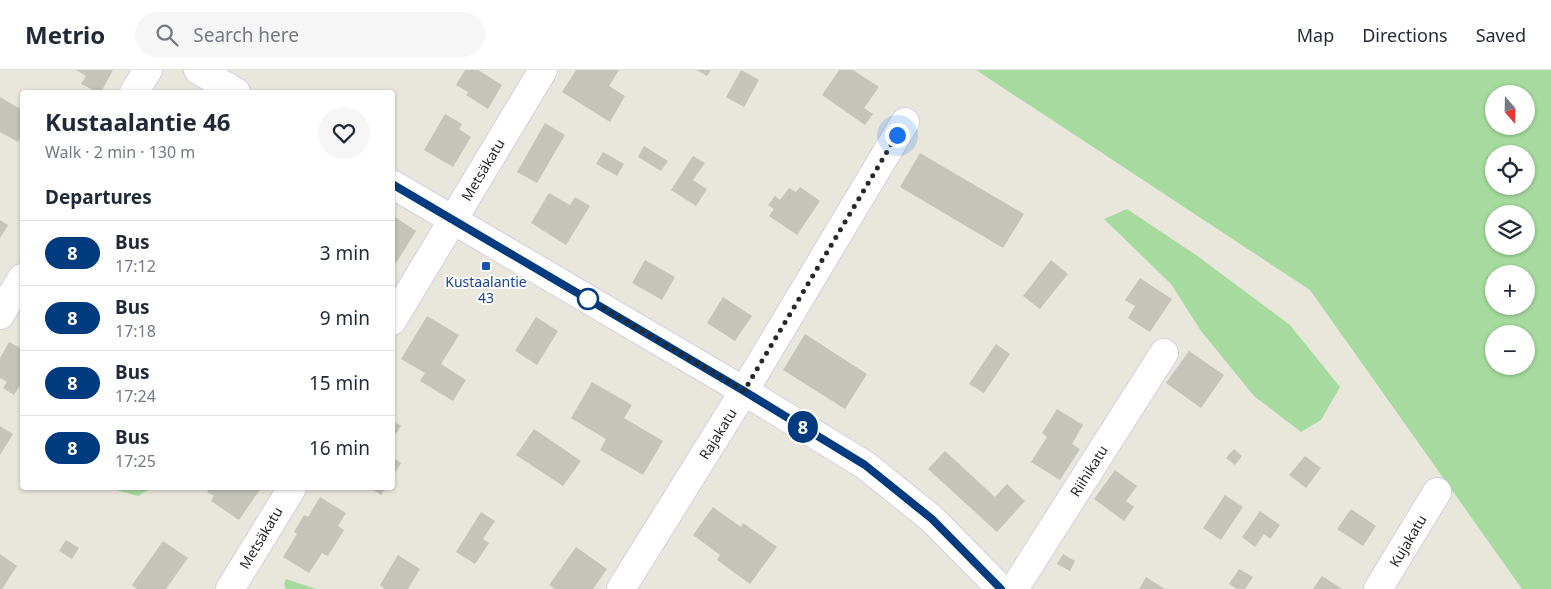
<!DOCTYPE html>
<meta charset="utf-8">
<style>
:root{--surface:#fff;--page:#f6f6f7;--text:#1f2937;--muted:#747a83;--line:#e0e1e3}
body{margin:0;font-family:"Noto Sans",sans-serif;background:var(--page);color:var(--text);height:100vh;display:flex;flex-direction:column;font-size:19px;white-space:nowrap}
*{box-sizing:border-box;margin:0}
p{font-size:16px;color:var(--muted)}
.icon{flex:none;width:28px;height:28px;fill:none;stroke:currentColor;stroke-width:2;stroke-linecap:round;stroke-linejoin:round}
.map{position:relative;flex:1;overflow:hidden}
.panel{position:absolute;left:20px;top:20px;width:375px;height:400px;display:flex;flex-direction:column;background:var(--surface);border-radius:5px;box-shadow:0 1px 4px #0004}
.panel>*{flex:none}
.badge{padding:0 10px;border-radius:16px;font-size:18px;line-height:32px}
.needle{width:32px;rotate:160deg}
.buttons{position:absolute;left:1485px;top:15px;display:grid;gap:10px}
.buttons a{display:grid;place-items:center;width:50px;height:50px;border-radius:50%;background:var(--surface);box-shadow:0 1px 4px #0004;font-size:25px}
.you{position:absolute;width:25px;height:25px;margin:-12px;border:4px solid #fff;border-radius:50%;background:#1a73e8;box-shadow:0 0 0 8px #1a73e833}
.map>.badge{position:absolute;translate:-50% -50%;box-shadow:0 0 0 2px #fff}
h2{padding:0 25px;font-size:19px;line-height:45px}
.round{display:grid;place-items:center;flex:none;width:52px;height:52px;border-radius:26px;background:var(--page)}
.summary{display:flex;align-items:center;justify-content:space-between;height:85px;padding:0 25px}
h1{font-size:24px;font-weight:700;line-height:38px}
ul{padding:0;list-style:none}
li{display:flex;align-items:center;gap:15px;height:65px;padding:0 25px;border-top:1px solid var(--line)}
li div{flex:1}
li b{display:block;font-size:19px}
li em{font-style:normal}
li .badge{min-width:55px;font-weight:700;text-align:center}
header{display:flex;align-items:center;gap:30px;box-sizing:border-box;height:70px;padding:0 25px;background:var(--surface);border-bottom:1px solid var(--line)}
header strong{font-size:24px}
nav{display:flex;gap:28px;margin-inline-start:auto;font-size:18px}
.search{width:350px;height:45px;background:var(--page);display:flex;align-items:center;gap:12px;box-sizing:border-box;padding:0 18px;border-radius:28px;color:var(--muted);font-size:19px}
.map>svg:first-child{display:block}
.green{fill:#a6da9e;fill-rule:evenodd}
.building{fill:#c5c4ba}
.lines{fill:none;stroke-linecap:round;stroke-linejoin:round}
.minor-casing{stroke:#d1d1e0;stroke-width:30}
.tertiary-casing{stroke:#d1d1e0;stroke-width:30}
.secondary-casing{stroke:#d1d1e0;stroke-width:30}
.minor{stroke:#fff;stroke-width:28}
.tertiary{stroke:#fff;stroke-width:28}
.secondary{stroke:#fff;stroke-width:28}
.line-casing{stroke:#fff;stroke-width:11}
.line{stroke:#003b80;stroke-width:8}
.walk{stroke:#282828;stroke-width:5;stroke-dasharray:0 9}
.transit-dot{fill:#1a4fb4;stroke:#fff;stroke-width:2}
.stop-dot{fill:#fff;stroke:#003b80;stroke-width:2.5}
.labels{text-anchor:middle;stroke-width:4;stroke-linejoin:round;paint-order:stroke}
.street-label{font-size:14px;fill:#282828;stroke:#fff}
.transit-label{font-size:14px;fill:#164399;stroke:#fff}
</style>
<header>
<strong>Metrio</strong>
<div class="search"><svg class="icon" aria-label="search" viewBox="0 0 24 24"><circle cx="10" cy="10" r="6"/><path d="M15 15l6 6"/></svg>Search here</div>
<nav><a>Map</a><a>Directions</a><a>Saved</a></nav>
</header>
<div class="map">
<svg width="1551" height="519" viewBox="0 0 1551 519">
<rect width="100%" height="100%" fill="#e9e6dc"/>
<path class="green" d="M976,0H1551V519H1522L1310,220ZM1494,24H1526V56H1494ZM1494,84H1526V116H1494ZM1494,144H1526V176H1494ZM1494,204H1526V236H1494ZM1494,264H1526V296H1494Z
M1127,139L1196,185L1290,255L1340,317L1321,350L1301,362L1254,326L1201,261L1171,214L1104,149Z
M109,418H151L138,426Z
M286,509L316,519H286L284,514Z"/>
<path class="building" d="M76,0H113L101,22H97L81,14L86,6Z
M465,0H478L502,15L488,39L466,25L468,22L456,15Z
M576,0H619L609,16L625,26L610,52L562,22Z
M697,0H711L707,6Z
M741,0L759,10L744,37L726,27Z
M839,0H853L879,17L864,38L873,44L865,55L822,25Z
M0,27L22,40V65L18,72L0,62Z
M445,44L462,54L459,59L471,67L453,97L424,80Z
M545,53L565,65L537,113L517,102Z
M644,76L668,91L661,101L638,87Z
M603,82L624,94L617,106L596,94Z
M920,83L1024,144L1003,178L900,117Z
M693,86L705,93L693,110L707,119L696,136L671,120Z
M800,117L820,131L797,165L769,146L774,139L768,135L775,126L780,130L789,118L796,122Z
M549,123L570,135L575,127L590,136L566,175L531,153Z
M392,145L416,161L396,193L392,191Z
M0,150L8,155L0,168Z
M645,190L675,207L662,230L632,213Z
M1051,190L1068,204L1040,239L1023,226Z
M1140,208L1172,229L1150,262L1128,248L1135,236L1125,230Z
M723,227L752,246L735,271L707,253Z
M427,246L459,265L441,294L466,310L453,331L420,311L425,303L401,289Z
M536,247L558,261L537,295L515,281Z
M805,264L867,304L845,339L783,300Z
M9,272L22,279V312L14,325L3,318L7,312L0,308V288Z
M996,274L1010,284L984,323L969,314Z
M1189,281L1224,305L1201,338L1166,313Z
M592,312L632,335L624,348L663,371L643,405L600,380L606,369L571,348Z
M1057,339L1083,355L1072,374L1080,379L1060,410L1031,392L1047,367L1042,363Z
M392,350L401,356L392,369Z
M0,356L13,364L0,385Z
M534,359L581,391L563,416L516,385Z
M1234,379L1242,386L1235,395L1226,388Z
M945,381L995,427L1007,414L1025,431L997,462L928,399Z
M1305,386L1321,398L1306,418L1289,405Z
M392,387L401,393L392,407Z
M1115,400L1137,416L1126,431L1134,437L1124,451L1094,429Z
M210,418H261L239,450L211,431L214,426L207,422Z
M370,418H386L381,425Z
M1225,425L1243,437L1221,470L1203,458Z
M320,427L346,443L338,456L344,460L328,486L322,483L309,503L283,487L297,464L294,462L304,445L308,447Z
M713,437L741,457L743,453L777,477L750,514L717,490L720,485L693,465Z
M1351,439L1376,456L1363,476L1337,459Z
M1260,441L1280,455L1270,469L1264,464L1255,477L1242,467Z
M481,442L495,451L483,469L489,473L475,494L456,482Z
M66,470L79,478L72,489L59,481Z
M163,471L188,488L166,519H137L132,515Z
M576,477L607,499L593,519H555L549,515Z
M0,484L17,496L2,519H0Z
M1063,484L1075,491L1070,501L1057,494Z
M398,485L420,499L408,519H383L384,518L380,515Z
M1239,499L1253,507L1245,519H1237L1229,514Z
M1322,506L1342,519H1313Z
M1146,507L1165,519H1139Z"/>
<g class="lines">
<defs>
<path id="minor" d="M134,22L148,0
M0,245L22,208
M392,251L543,0
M744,321L905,52
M230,519L292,418
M1014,519L1164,283
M1378,519L1437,422"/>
<path id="tertiary" d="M621,519L744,321"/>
<path id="secondary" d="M198,0L236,22
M392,114L744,321L865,395L932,449L1001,519"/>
</defs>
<use href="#minor" class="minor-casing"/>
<use href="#tertiary" class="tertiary-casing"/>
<use href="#secondary" class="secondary-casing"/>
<use href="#minor" class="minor"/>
<use href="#tertiary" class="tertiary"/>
<use href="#secondary" class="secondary"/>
</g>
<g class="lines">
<defs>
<path id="line" d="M392,114L744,321L865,395L932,449L1001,519"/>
</defs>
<use href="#line" class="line-casing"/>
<use href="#line" class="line"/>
<path class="walk" d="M588,229L744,321L897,65"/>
</g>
<rect class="transit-dot" x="481" y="191" width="10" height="10" rx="2.5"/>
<circle class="stop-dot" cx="588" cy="229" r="10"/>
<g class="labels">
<g class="street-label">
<text transform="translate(483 100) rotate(-59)" y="5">Metsäkatu</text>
<text transform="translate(718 364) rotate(-58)" y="5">Rajakatu</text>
<text transform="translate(1089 401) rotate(-58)" y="5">Riihikatu</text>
<text transform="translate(261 468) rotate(-59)" y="5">Metsäkatu</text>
<text transform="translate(1408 471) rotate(-59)" y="5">Kujakatu</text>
</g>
<g class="transit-label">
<text x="486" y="217">Kustaalantie<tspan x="486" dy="16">43</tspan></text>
</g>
</g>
</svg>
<div class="buttons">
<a><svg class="needle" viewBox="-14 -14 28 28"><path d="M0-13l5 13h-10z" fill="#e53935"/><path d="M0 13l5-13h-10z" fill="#747a83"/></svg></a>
<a><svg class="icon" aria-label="locate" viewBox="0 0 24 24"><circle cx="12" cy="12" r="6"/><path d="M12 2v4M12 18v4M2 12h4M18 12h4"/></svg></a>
<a><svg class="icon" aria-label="layers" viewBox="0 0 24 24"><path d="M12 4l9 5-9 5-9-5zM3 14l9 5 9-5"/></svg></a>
<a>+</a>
<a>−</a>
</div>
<div class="you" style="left:897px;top:65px"></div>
<b class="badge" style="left:803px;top:357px;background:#003b80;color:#fff">8</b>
<section class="panel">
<div class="summary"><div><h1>Kustaalantie 46</h1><p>Walk · 2 min · 130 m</p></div><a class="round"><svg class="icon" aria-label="heart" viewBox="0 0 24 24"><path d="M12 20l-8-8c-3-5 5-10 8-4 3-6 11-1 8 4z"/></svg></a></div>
<h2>Departures</h2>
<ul>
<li><span class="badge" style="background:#003b80;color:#fff">8</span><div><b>Bus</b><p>17:12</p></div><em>3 min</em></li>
<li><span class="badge" style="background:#003b80;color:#fff">8</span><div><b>Bus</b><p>17:18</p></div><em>9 min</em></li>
<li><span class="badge" style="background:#003b80;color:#fff">8</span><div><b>Bus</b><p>17:24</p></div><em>15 min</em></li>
<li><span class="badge" style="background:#003b80;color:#fff">8</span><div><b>Bus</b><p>17:25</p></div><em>16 min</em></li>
</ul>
</section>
</div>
